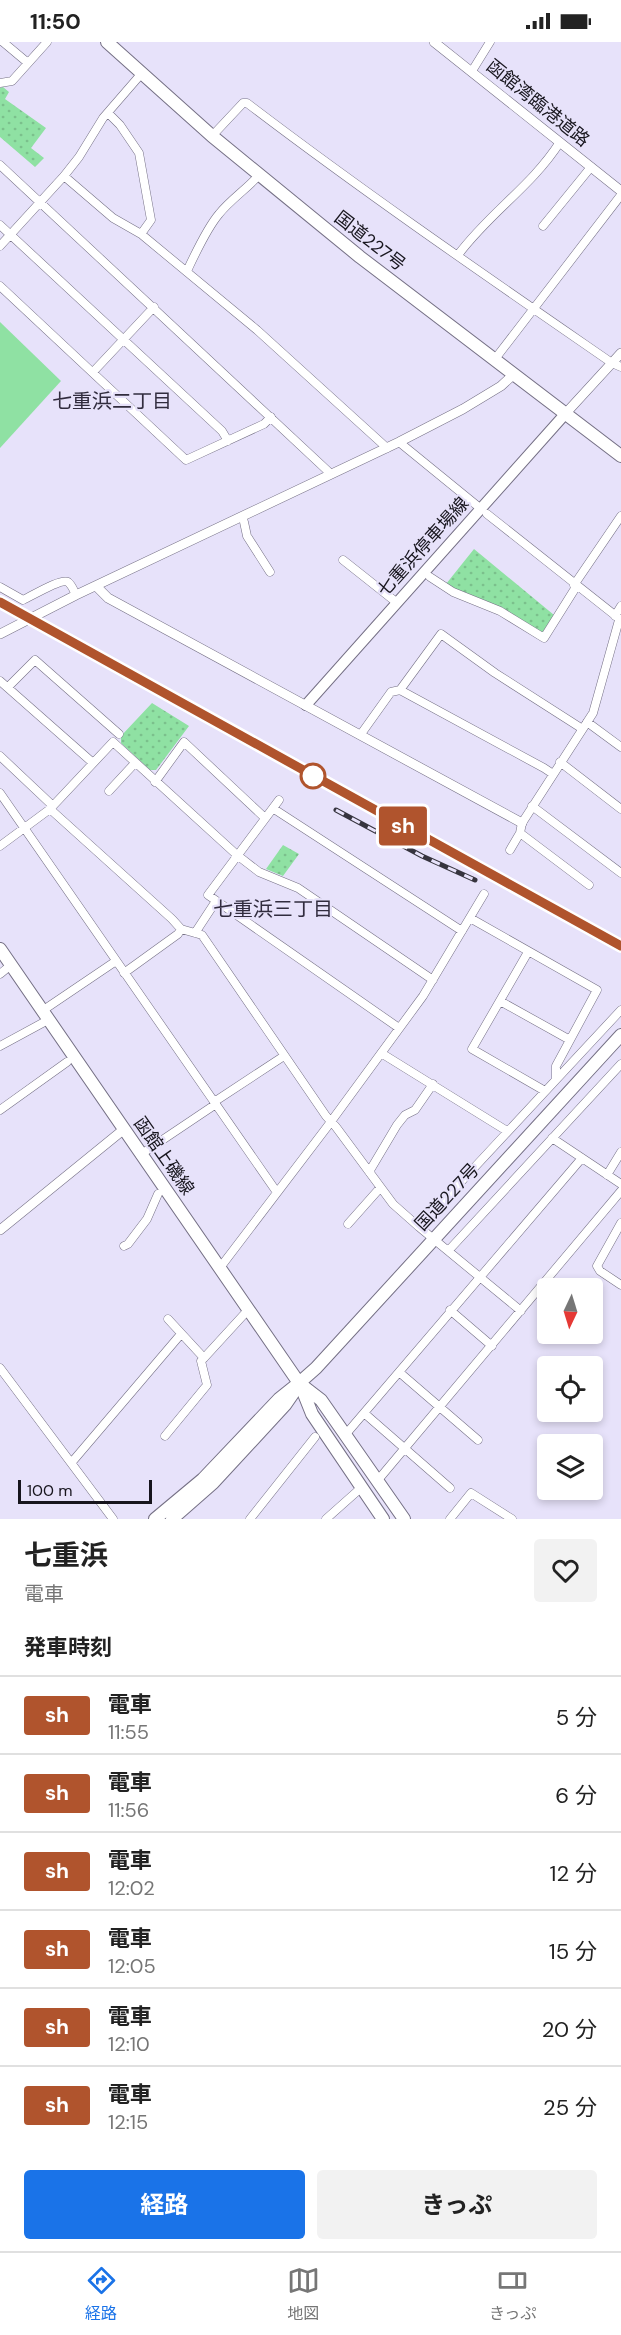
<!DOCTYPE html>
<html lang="ja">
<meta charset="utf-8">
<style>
:root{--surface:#fff;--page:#f2f2f2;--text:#222;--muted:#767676;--line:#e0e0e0;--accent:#1a73e8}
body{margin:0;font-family:"DM Sans","Noto Sans JP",sans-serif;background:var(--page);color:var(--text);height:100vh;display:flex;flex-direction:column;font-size:22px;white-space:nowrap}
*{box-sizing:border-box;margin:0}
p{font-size:20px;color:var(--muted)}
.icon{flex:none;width:33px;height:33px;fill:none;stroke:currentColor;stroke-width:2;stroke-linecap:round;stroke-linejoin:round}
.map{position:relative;height:1477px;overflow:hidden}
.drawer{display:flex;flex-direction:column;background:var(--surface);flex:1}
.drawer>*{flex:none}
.badge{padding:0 12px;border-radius:4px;font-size:21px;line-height:39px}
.needle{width:39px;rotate:184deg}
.tools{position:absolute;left:537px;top:1236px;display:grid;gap:12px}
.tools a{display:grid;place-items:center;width:66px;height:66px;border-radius:6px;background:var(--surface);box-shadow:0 3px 9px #0003;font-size:30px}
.scale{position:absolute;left:18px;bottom:15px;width:134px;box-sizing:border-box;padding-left:6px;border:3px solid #17151d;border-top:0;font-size:16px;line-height:21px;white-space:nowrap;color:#17151d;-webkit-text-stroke:4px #e7e2fa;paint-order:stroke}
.map>.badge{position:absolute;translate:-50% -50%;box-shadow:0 0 0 3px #fff}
h2{padding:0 24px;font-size:22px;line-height:54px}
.round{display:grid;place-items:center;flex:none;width:63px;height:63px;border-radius:6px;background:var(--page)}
.head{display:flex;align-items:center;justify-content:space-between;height:102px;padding:0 24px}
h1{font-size:28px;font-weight:700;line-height:45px}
.button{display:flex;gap:12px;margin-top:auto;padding:12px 24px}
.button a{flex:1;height:69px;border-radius:6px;background:var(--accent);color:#fff;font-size:24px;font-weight:700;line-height:69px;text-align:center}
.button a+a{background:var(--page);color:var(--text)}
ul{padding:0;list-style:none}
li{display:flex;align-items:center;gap:18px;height:78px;padding:0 24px;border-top:2px solid var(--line)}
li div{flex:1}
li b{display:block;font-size:22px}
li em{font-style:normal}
li .badge{min-width:66px;font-weight:700;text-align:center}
.status{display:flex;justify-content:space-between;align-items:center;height:42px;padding:0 30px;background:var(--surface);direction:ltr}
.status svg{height:16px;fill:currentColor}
.tabs{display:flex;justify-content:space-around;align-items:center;height:84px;border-top:2px solid var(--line);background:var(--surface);font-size:16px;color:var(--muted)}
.tabs a{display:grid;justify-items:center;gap:3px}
.tabs .selected{color:var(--accent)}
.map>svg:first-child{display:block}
.grass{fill:#8fe1a3}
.park{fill:url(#park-dots)}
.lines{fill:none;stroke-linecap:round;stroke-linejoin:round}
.minor-casing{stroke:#757085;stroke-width:9}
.tertiary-casing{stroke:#757085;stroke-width:10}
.secondary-casing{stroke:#757085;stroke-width:12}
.primary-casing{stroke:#757085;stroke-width:14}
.trunk-casing{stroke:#757085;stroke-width:14}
.minor{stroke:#fff;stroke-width:8}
.tertiary{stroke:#fff;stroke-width:9}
.secondary{stroke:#fff;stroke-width:10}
.primary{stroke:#fff;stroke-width:12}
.trunk{stroke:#fff;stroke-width:12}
.rail-casing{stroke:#36343e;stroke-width:5}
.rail{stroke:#e7e2fa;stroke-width:3;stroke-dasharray:9;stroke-linecap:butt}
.line-casing{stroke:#fff;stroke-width:14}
.line{stroke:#b0542d;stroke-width:9}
.stop-dot{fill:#fff;stroke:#b0542d;stroke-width:3}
.labels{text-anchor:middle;stroke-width:4.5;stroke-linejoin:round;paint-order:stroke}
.street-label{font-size:18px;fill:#17151d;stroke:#e7e2fa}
.neighbourhood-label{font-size:20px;fill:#312c3e;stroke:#e7e2fa}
</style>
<div class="status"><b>11:50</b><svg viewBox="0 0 49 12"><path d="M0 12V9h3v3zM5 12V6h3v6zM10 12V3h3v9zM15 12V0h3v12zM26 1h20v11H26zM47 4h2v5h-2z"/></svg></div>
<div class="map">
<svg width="621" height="1477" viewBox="0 0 621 1477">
<defs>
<pattern id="park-dots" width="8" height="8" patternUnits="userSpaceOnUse" patternTransform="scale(1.5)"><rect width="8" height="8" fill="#8fe1a3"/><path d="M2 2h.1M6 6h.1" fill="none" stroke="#7bc08c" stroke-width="1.8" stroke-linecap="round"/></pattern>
</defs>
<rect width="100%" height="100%" fill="#e7e2fa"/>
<path class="grass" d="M0,280L61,339L0,406Z"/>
<path class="park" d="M3,45L9,50L5,57L46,86L31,106L44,116L35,125L0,95V46Z
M474,507L554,573L542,591L484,558L453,547L446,542Z
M152,661L189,684L156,728H150L121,701V694Z
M283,803L299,812L283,834L266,827Z"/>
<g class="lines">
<defs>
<path id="minor" d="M3,0L28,21
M472,29L490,0
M0,41L12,39L47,0
M108,71L120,83L139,111L151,178L141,192L257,288L387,406
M212,94L243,61H247C365,151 489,236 612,321L621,325
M0,123L331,432
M64,134L113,176L141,192
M0,183L222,389L228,399
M543,184L591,125
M0,204L64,134L79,115L103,76L142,31
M458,213C489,171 532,144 560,100
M187,229C195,212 207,186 219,172C231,157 247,147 260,132
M0,244L186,418L264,382L271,375
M495,317L621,153
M93,330L154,265
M399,400L480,466
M487,472L621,578
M244,480L247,494L270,530
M343,518L396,560
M430,535L453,550L500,569L544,596L576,545
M574,543L621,474
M0,545L23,558C32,554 61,536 68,540C72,543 74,549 76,553
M615,574L621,564
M0,639L93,721
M8,645L35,618L119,692
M587,680L621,705
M361,692L391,650L400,648
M0,714L53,764
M560,720L621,767
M553,732L544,726L400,648L441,592L495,631L581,686
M155,740L184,700L265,776
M109,749L135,721
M0,751L276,1149
M279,758L208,853L399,986
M532,764L621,831
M50,767L172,877L181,887L202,893L326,1074L336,1085L393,1162L419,1185
M274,767L462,889
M0,804L50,767L113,700L237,813L259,830L298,846L433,938
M510,808L520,791
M589,843L520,791L522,781L593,671L619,578
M470,876L597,948L556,1024V1037
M195,891L216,859
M528,910L472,1007L545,1049
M124,931L178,892L181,887
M0,932L11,923
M500,959L570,998
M42,969L116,919
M0,1004L48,978
M381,1011L507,1089
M214,1060L284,1014
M0,1068L67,1020
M552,1096L621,1142
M140,1113L216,1062
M369,1130L397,1083L405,1073L415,1068L433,1042
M607,1133L621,1110
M621,1181L597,1224L600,1229L621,1243
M348,1182L380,1146
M124,1204L128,1202L147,1177L158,1152
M449,1208L621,1022
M219,1227L327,1085L423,954L484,852
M450,1268L492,1304
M521,1269L419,1185L621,968
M168,1277L204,1316L248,1268
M0,1326L113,1477
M399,1330L478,1398
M364,1371L450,1446
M346,1392L582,1116
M165,1394L207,1343L201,1319L204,1316
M72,1420L181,1292
M378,1438L621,1149
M250,1477L315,1395
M326,1477L362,1445
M450,1477L471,1451L512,1477"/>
<path id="tertiary" d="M434,0L621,149
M566,371L621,311
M96,544L108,556L522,781
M0,592L76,553L399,400L463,367L501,344L514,332
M0,1188L123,1088"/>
<path id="secondary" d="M306,663L566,371"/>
<path id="primary" d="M0,907L299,1341
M155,1477L203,1437L279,1357L299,1341
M172,1477L213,1441L285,1363L294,1350"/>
<path id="trunk" d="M107,0L212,94L360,215L621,414
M299,1341L316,1326L621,993
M299,1341L321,1358L404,1477
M300,1342L312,1372L383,1477"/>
</defs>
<use href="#minor" class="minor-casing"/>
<use href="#tertiary" class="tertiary-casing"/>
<use href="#secondary" class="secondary-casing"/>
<use href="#primary" class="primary-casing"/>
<use href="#trunk" class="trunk-casing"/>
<use href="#minor" class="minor"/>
<use href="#tertiary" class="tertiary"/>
<use href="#secondary" class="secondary"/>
<use href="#primary" class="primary"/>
<use href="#trunk" class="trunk"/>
<defs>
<path id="rail" d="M0,560L621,904
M336,768L422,814L475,838"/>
</defs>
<use href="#rail" class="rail-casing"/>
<use href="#rail" class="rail"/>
</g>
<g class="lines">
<defs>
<path id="line" d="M0,560L621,904"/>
</defs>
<use href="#line" class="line-casing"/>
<use href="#line" class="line"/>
</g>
<circle class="stop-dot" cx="313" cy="734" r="12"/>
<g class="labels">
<g class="street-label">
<text transform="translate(538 61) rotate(39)" y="6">函館湾臨港道路</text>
<text transform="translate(370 199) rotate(38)" y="6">国道227号</text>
<text transform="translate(423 505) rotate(-48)" y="6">七重浜停車場線</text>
<text transform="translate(164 1114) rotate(55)" y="6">函館上磯線</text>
<text transform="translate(447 1155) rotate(-47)" y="6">国道227号</text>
</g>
<g class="neighbourhood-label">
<text x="112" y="366">七重浜二丁目</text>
<text x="273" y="874">七重浜三丁目</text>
</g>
</g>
</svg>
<div class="tools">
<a><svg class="needle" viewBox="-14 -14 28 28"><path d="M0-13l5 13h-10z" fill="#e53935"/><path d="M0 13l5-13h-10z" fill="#767676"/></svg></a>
<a><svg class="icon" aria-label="locate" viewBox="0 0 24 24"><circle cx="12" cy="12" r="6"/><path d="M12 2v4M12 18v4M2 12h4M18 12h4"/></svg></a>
<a><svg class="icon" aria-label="layers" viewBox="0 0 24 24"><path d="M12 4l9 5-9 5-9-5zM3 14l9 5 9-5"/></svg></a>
</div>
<div class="scale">100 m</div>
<b class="badge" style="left:403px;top:784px;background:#b0542d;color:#fff">sh</b>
</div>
<section class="drawer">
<div class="head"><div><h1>七重浜</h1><p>電車</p></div><a class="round"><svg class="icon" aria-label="heart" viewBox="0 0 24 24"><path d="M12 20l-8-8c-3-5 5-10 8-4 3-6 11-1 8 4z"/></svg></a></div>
<h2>発車時刻</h2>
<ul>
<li><span class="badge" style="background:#b0542d;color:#fff">sh</span><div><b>電車</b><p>11:55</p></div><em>5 分</em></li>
<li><span class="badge" style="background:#b0542d;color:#fff">sh</span><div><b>電車</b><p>11:56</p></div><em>6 分</em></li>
<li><span class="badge" style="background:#b0542d;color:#fff">sh</span><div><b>電車</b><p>12:02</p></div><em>12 分</em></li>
<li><span class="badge" style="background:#b0542d;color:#fff">sh</span><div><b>電車</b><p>12:05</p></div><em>15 分</em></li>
<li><span class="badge" style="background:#b0542d;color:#fff">sh</span><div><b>電車</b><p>12:10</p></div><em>20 分</em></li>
<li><span class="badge" style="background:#b0542d;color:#fff">sh</span><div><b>電車</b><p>12:15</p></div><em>25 分</em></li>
</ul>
<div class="button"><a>経路</a><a>きっぷ</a></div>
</section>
<nav class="tabs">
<a class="selected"><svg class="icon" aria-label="directions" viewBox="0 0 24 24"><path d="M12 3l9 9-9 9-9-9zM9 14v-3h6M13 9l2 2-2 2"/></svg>経路</a>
<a><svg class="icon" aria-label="map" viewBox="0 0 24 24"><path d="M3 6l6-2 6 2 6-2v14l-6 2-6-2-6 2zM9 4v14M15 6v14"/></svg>地図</a>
<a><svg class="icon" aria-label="tickets" viewBox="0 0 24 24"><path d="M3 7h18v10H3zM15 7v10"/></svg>きっぷ</a>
</nav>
